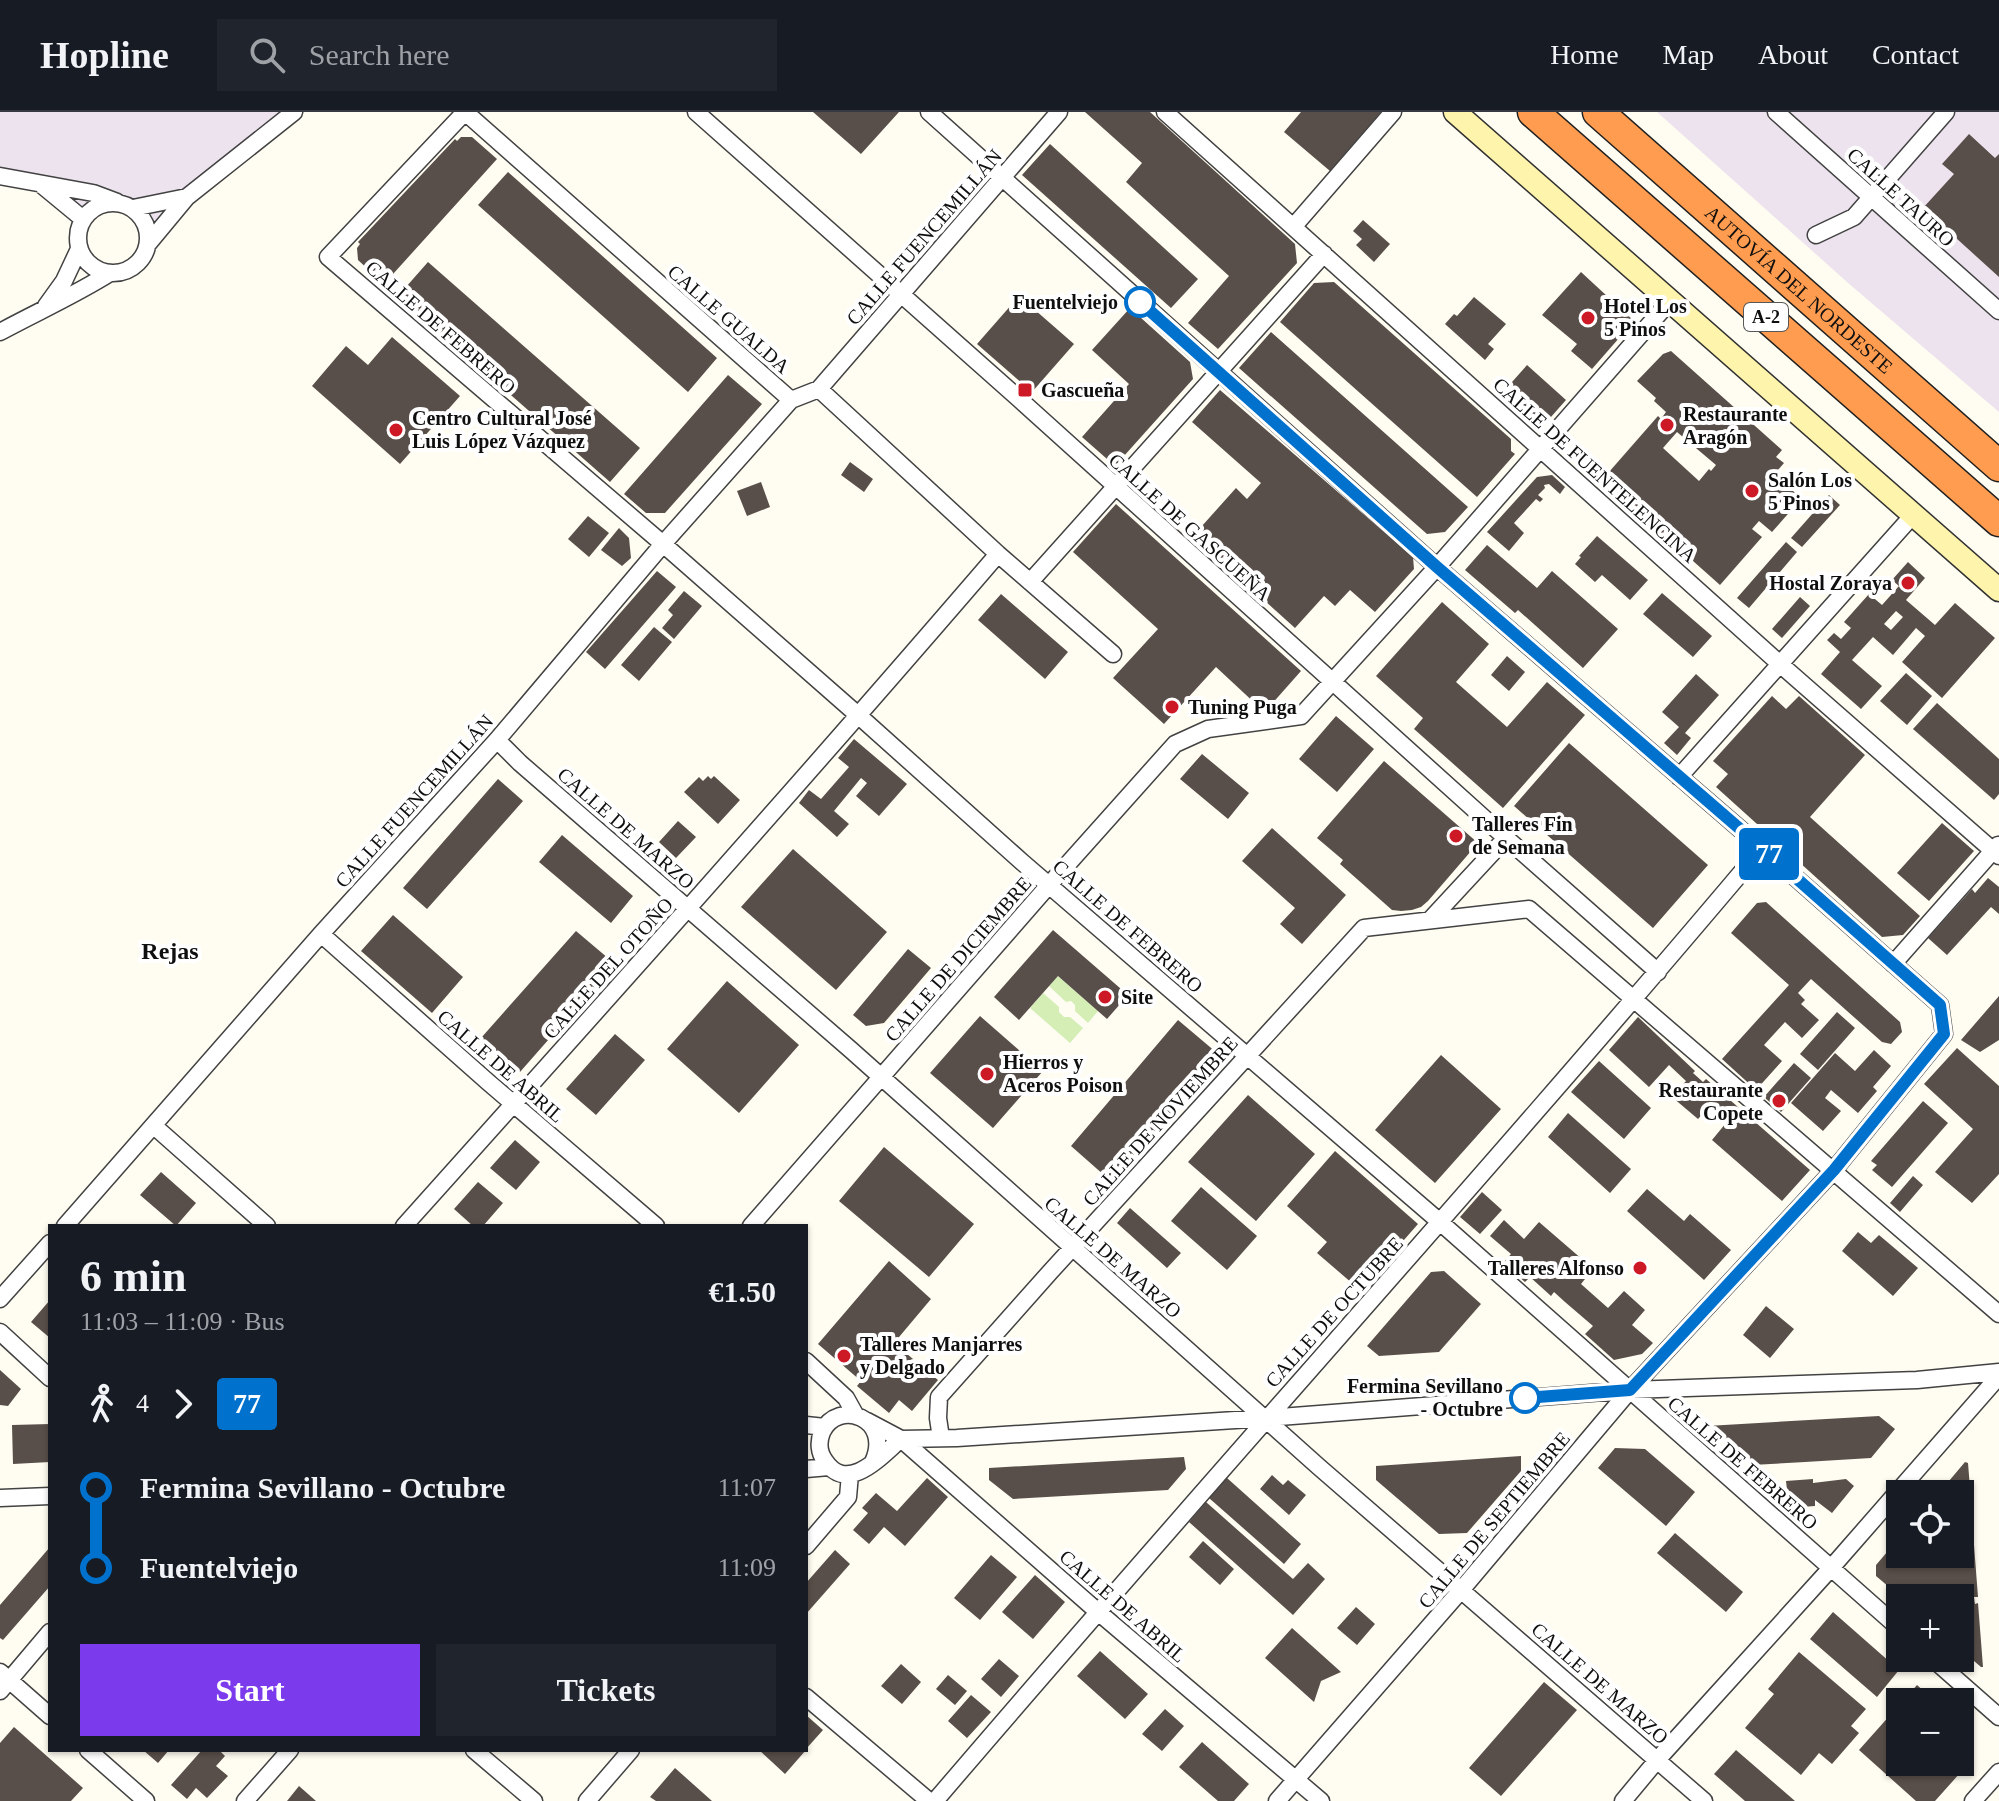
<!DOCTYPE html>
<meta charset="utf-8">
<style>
:root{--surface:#171b24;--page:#20242c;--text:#f1f3f6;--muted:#9ea1a6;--line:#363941;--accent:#7c3aed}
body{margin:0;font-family:Georgia,serif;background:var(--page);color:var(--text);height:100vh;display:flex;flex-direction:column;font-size:30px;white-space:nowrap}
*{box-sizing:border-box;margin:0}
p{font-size:26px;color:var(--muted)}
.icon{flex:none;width:44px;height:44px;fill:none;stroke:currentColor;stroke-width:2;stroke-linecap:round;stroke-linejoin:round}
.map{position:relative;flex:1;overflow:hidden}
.sheet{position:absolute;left:48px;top:1112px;width:760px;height:528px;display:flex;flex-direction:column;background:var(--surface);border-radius:0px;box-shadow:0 2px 6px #0004}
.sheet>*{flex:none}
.badge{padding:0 16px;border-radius:6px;font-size:28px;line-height:52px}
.tools{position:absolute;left:1886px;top:1368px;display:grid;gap:16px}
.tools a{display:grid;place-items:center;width:88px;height:88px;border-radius:0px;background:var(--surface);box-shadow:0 2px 6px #0004;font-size:40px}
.map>.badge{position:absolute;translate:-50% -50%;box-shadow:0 0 0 4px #fff}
.legs{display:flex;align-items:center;gap:12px;height:88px;padding:0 32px;font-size:26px}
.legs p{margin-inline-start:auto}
.head{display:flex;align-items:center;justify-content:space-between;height:136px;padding:0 32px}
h1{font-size:44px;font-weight:600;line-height:60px}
.primary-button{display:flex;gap:16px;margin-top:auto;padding:16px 32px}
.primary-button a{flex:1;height:92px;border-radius:0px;background:var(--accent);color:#fff;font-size:32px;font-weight:600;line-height:92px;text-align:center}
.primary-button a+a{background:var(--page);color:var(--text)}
ul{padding:0 32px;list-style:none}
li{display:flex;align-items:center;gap:28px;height:80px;font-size:30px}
li i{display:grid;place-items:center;width:12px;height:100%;margin:0 10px;background:currentColor}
li i::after{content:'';width:20px;height:20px;margin:-10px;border:6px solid;border-radius:50%;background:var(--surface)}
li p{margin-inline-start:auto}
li:first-child i{background:linear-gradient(#0000 50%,currentColor 0)}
li:last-child i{background:linear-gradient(currentColor 50%,#0000 0)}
header{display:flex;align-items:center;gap:48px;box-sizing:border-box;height:112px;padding:0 40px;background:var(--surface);border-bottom:2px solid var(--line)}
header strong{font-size:38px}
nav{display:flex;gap:44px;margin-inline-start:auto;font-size:28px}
.search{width:560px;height:72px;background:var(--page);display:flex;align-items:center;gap:20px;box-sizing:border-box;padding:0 28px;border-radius:0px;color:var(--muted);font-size:30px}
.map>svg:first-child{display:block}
.industrial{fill:#ede3ee}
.green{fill:#d4eeb6}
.building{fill:#594f4a;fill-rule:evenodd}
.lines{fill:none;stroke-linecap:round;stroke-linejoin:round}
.street-casing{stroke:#424242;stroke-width:19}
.secondary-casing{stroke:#313131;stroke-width:25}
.highway-casing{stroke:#202020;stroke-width:33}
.street{stroke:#fff;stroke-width:16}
.secondary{stroke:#fff4ac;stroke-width:22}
.highway{stroke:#ff9c4f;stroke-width:30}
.line-1-casing{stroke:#fff;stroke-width:18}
.line-1{stroke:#0072ce;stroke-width:12}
.stop-1-dot{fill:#fff;stroke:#0072ce;stroke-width:4}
.poi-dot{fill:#cd1925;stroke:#fff;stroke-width:3}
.labels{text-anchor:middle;stroke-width:8;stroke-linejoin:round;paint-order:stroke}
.shield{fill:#fff;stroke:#575757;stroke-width:2}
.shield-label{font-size:18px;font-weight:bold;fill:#0f0f0f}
.street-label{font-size:20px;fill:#0f0f0f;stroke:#fff}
.stop-label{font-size:20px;font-weight:bold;fill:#0f0f0f;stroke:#fff;text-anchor:end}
.poi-label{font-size:20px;font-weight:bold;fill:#0f0f0f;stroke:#fff;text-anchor:start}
.quarter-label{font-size:24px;font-weight:bold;fill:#0f0f0f;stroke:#fff}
</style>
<header>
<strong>Hopline</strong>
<div class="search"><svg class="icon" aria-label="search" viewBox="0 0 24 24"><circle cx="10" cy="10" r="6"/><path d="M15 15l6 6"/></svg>Search here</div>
<nav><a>Home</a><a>Map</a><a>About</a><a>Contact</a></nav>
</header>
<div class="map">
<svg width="1999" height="1689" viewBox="0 0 1999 1689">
<rect width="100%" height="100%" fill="#fffcf1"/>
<path class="industrial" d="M0,0H294L187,85L148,132V119L142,106L133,96L118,91L104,92L92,98L83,107L38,71L0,64Z
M1657,0H1999V300L1847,170Z"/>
<path class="green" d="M1058,864L1098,899L1088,911L1075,899V893L1071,889L1066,890L1049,874Z
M1043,881L1059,895V900L1064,905H1070L1083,916L1070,931L1030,896Z"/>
<path class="building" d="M813,0H899L861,42Z
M1085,0H1150L1295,132L1297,151L1218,237L1188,211L1229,164L1126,70L1142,51Z
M1301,0H1381L1330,59L1284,20Z
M1969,22L1995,46L1999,42V165L1923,96L1954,62L1942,52Z
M461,25H472L497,47L384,172L358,148L357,136L360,132L358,130L455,27L457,29Z
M1050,32L1198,167L1171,196L1022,63Z
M508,60L717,246L688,280L478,93Z
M1363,108L1390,132L1374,150L1356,133L1362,127L1353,119Z
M428,150L640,336L610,370L398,184Z
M1581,160L1634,209L1592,257L1571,239L1577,232L1542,203Z
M1334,170L1511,327V339L1515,342L1477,385L1280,210L1314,171Z
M1019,184L1074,232L1032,280L977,232Z
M1474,185L1506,212L1488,232L1494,237L1485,248L1445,212L1454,202L1457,204Z
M1130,196L1190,250L1193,267L1115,354L1082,325L1129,272L1092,238Z
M1271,220L1468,395L1445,420L1427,422L1239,256Z
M392,225L460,284L400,352L312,274L346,234L368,253Z
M1671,239L1782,338L1776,345L1784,351L1778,358L1793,372L1789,376L1802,386L1772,420L1759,409L1752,417L1762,425L1720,473L1602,368L1658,304L1661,307L1666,300L1654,289L1656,286L1637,269L1663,242ZM1677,320L1716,353L1711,359L1709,357L1699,369L1663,336Z
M1527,253L1566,288L1543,314L1504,279Z
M728,263L762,292L665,401H646L624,382Z
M1220,278L1413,445L1414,457L1375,500L1350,478L1335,494L1324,484L1295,516L1193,424L1236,376L1247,387L1261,371L1192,310Z
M850,350L873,367L864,380L841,363Z
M1552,363L1565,375L1560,382L1549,372L1544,373L1545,376L1538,383L1543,387L1540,390L1536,387L1514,411L1524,421L1509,439L1487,420L1537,365Z
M761,370L770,395L747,404L737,379Z
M1829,383L1840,393L1802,435L1791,426Z
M1116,392L1301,559L1270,594L1259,595L1216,555L1164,612L1113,566L1158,517L1073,440Z
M588,404L609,421L589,445L568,427Z
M619,416L629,426L631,446L622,454L601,438Z
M1597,424L1648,468L1630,488L1602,463L1595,470L1575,452L1581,445L1579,444Z
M1786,430L1797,440L1749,496L1737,486Z
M1487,433L1537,476L1552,459L1618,517L1583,556L1518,498L1515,501L1465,458Z
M1908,450L1925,466L1906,488L1935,513L1955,491L1995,526L1942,586L1902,550L1925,524L1916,516L1893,543L1873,525L1852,548L1882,574L1861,597L1821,562L1840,540L1827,528L1834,521L1841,527L1851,516L1844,510L1869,482L1882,493L1899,474L1892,468ZM1896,499L1903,505L1891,518L1884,512Z
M657,459L676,475L605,557L586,540Z
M684,479L702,494L674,527L662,516L673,503L668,498Z
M1662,481L1712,524L1693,545L1643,502Z
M1001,482L1068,540L1045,567L978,508Z
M1800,485L1810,494L1782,526L1772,517Z
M1442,490L1489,532L1456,570L1507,615L1547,570L1585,603L1503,696L1414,617L1423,606L1376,564Z
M654,515L672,530L639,569L621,553Z
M1507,544L1525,560L1509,579L1491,563Z
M1906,561L1932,584L1907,613L1880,589Z
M1696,562L1719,583L1685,621L1691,626L1677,643L1664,631L1679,615L1662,600Z
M1772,584L1786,597L1799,584L1865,643L1810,705L1920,804L1903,823L1882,825L1716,675L1728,662L1713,649Z
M1937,591L1999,647V682L1994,688L1913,617Z
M1336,604L1374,637L1337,680L1299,647Z
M854,627L907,672L879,704L856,684L867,671L861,666L834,699L849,712L837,725L799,691L809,678L821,687L849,655L838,646Z
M1569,631L1708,753L1653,816L1514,694Z
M1202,642L1249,681L1228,707L1180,667Z
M1384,649L1478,731L1428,789L1421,795L1412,798L1401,799L1392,798L1340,752L1343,748L1317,726Z
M708,664L711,667L714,664L740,688L718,712L684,680L699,665L703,669Z
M498,667L523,689L427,797L403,776Z
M678,709L696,725L676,746L659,730Z
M1942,711L1974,739L1929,789L1897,761Z
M1272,716L1346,783L1302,832L1280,812L1295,796L1242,749Z
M562,723L633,784L611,811L539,750Z
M793,737L887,820L836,878L741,795Z
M1988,766L1999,775V802L1991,795L1947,843L1928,826L1972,777L1975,781Z
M1766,790L1900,910L1902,920L1891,932L1882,930L1811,867L1798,881L1805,888L1801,892L1819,908L1802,926L1785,910L1764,933L1782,949L1756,978L1722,947L1789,873L1731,821L1757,791Z
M393,803L463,865L432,901L361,839Z
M1053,818L1128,883L1107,907L1058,864L1019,908L994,885Z
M576,819L615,852L520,960L481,926Z
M908,837L931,856L884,911L866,914L853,903Z
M727,869L799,933L739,1001L667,937Z
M1999,884V928L1980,940L1961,928Z
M1837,900L1855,916L1818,958L1800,942Z
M980,904L1043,959L993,1016L930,961Z
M1638,905L1695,959L1693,961L1703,970L1706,967L1810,1058L1782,1089L1712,1028L1726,1011L1708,996L1698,1007L1672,985L1686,969L1669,953L1649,975L1609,938Z
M1178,908L1223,946L1113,1071L1071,1034Z
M615,922L645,948L596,1003L566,977Z
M1957,936L1999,974V1062L1972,1091L1935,1060L1973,1017L1924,972Z
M1874,938L1891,954L1873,975L1877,979L1858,1001L1831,978L1825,986L1841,999L1823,1019L1791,991L1835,941L1855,959Z
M1441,943L1501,997L1435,1071L1375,1018Z
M1599,949L1651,996L1624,1027L1571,980Z
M1794,951L1811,966L1781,1000L1764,985Z
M1248,983L1315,1042L1256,1109L1188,1050Z
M1923,989L1948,1011L1892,1075L1872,1058L1877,1053L1871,1049Z
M1568,1001L1631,1057L1610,1081L1548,1025Z
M515,1028L540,1050L516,1078L490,1056Z
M884,1035L974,1112L929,1165L839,1089Z
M1335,1039L1418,1112L1360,1178L1317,1141L1327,1130L1287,1094Z
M161,1060L196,1091L176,1114L140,1083Z
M1913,1064L1923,1073L1900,1100L1890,1091Z
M478,1070L503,1091L483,1114H473L454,1097Z
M1201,1075L1257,1124L1227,1158L1171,1109Z
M1647,1077L1684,1109L1690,1102L1731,1138L1704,1168L1627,1099Z
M1482,1080L1502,1098L1480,1122L1460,1105Z
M1130,1096L1181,1141L1167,1156L1117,1111Z
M1504,1108L1524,1127L1539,1110L1583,1148L1574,1157L1585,1167L1581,1172L1608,1196L1624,1179L1645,1198L1632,1213L1653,1231L1642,1242L1614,1248L1585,1222L1593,1214L1565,1190L1554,1180L1551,1184L1530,1165L1525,1170L1503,1151L1511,1142L1490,1124Z
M1858,1120L1871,1131L1879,1123L1918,1156L1893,1184L1842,1139Z
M889,1149L931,1187L894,1231L938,1268L912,1299L899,1288L889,1301L857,1274L861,1269L818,1232Z
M1444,1159L1481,1192L1439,1240L1379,1244L1367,1234L1431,1160Z
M50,1188V1226L31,1210Z
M1766,1194L1794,1217L1770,1246L1743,1223Z
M0,1258L21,1277L8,1294L0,1293Z
M1879,1304L1895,1317L1871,1346L1805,1350L1752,1353L1707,1314Z
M50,1312V1350L13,1352L12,1313Z
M1615,1336L1645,1337L1695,1380L1666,1414L1598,1356Z
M1521,1344V1359L1467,1421L1439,1422L1376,1368V1354Z
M1184,1345L1186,1357L1168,1378L1013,1387L989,1368V1356Z
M1965,1350L1968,1351L1973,1413H1969L1970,1420H1973L1978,1485H1974L1975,1492L1978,1491L1983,1555H1981L1960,1537V1486H1902L1876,1464V1453L1900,1425V1442H1960V1382H1938Z
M1272,1363L1283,1373L1288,1368L1306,1383L1289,1403L1260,1377Z
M927,1366L948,1385L905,1434L884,1415L869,1432L853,1418L868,1401L862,1396L876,1381L897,1399Z
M1227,1366L1301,1432L1284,1452L1209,1386Z
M1813,1367V1371L1846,1367L1854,1374L1832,1401L1815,1388V1394L1789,1396L1786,1369Z
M1206,1390L1293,1467L1308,1451L1325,1467L1293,1503L1189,1410Z
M1675,1421L1743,1480L1726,1500L1657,1441Z
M1203,1429L1234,1457L1220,1473L1189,1445Z
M50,1435V1474L3,1528L0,1526V1493Z
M835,1438L850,1452L806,1502V1471Z
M991,1443L1017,1465L980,1508L954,1486Z
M1035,1463L1065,1490L1033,1527L1002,1500Z
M1356,1495L1375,1512L1357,1533L1337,1516Z
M1833,1500L1899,1558L1877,1585L1810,1527Z
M1292,1516L1341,1560L1321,1569L1314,1590L1265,1546Z
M1100,1539L1148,1582L1125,1607L1077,1564Z
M1799,1540L1866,1597L1851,1614L1859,1621L1832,1652L1819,1641L1801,1663L1745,1616L1774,1582L1768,1577Z
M999,1547L1019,1564L1001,1585L981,1567Z
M901,1552L921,1570L902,1592L881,1574Z
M948,1563L967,1579L955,1593L936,1577Z
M1544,1570L1577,1598L1501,1684L1469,1656Z
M1917,1573L1936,1590H1902Z
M971,1583L991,1600L967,1626L948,1609Z
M1900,1592V1650H1960V1611L1968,1619L1969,1651L1935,1689H1916L1859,1638Z
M1165,1597L1184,1614L1162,1639L1142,1622Z
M806,1603L823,1618L806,1637Z
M14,1615L83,1676L71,1689H0V1631Z
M1202,1630L1249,1672L1234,1689H1218L1179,1655Z
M143,1638H169L158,1651Z
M202,1638H219L225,1644L216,1654L228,1664L207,1686L196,1676L187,1687L171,1673Z
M759,1638H806L785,1662Z
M1736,1638L1795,1689H1745L1714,1662Z
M675,1656L712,1689H656L650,1685Z
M299,1674L316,1689H287Z"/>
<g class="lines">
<defs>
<path id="street" d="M465,0L328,145L663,432L859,604L1022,750L1440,1110L1900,1517
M465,0L791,288L819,277L1059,0
M696,0L1018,286L1506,726L1658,860
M929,0L1437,455L1762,736L1940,893L1944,922L1834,1058L1630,1278L1462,1477L1277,1689
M1165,0L1780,552L1999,744
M1776,0L1999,199
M0,64L93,81L117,90
M43,74L83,107
M78 126a35 35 0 1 1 70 0a35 35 0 1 1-70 0Z
M133,96L187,85
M1294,114L1393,0
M1816,123L1854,105L1946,0
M148,132L187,85L294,0
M46,194L64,169L79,137
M0,220C37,200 75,183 110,161
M819,277L998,442L1113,542
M1030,470L1324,142
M497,628L520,651L851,938L1319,1355L1704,1689
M1679,665L1914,402
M1430,808L1506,726
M321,822L488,970L656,1114
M1893,852L1998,733
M154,1014L267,1114
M65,1114L321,822L497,628L663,432L791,288
M404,1114C604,891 803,669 998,442
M751,1114L1049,773L1175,632L1208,617L1301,604L1437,455L1670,189
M0,1187L50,1131
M0,1220L50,1266
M806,1249L846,1286L856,1304
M867,1309L901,1327L957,1326L1266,1306L1630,1278L1917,1268L1999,1260
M806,1313L825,1315
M941,1326L938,1306L939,1285L1051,1159L1364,816L1529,797L1999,1202
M901,1327L1097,1499L1321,1689
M873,1350C893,1306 838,1286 822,1320C818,1330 819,1341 825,1349C848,1383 882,1343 901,1327
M806,1357L829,1355
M0,1386L50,1384
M806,1434L848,1385L850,1362
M1932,1546L1999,1605
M0,1560L50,1604
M0,1579L50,1520
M806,1585L929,1689
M88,1638L146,1689
M474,1638L534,1689
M245,1689L290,1638
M587,1689L631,1638
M935,1689C1208,1369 1491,1058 1762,736
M1623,1689L1658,1647L1831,1456L1999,1264
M1973,1689L1999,1660"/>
<path id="secondary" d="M1455,0L1999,478"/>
<g id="highway">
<path d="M1533,0L1999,409"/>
<path id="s1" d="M1598,0L1999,354"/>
</g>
</defs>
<use href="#street" class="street-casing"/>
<use href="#secondary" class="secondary-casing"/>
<use href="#highway" class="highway-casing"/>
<use href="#street" class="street"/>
<use href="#secondary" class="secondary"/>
<use href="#highway" class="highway"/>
</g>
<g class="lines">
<defs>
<path id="line-1" d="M1140,190L1437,455L1762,736L1940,893L1944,922L1834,1058L1630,1278L1525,1286"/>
</defs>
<use href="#line-1" class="line-1-casing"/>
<use href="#line-1" class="line-1"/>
</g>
<g class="stop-1-dot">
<circle cx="1140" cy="190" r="14"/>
<circle cx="1525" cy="1286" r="14"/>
</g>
<g class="poi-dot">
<circle cx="1588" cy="206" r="8"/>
<rect x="1017" y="270" width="16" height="16" rx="4"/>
<circle cx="1667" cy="313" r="8"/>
<circle cx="396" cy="318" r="8"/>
<circle cx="1752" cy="379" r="8"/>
<circle cx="1908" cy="471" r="8"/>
<circle cx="1172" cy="595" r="8"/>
<circle cx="1456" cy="724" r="8"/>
<circle cx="1105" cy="885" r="8"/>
<circle cx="987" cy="962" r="8"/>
<circle cx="1779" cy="989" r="8"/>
<circle cx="1640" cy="1156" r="8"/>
<circle cx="844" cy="1244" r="8"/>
</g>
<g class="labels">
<rect class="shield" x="1744" y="191" width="44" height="28" rx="6"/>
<g class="shield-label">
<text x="1766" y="211">A-2</text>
</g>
<g class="street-label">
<text transform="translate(1901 85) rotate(42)" y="7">CALLE TAURO</text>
<text transform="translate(924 125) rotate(-49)" y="7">CALLE FUENCEMILLÁN</text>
<text dy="7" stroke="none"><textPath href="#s1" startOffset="268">AUTOVÍA DEL NORDESTE</textPath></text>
<text transform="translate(729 207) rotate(41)" y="7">CALLE GUALDA</text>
<text transform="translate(441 215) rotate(41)" y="7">CALLE DE FEBRERO</text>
<text transform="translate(1595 358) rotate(42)" y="7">CALLE DE FUENTELENCINA</text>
<text transform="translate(1190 415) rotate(42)" y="7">CALLE DE GASCUEÑA</text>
<text transform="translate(414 689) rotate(-48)" y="7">CALLE FUENCEMILLÁN</text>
<text transform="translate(626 716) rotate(41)" y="7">CALLE DE MARZO</text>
<text transform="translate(1128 814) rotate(41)" y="7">CALLE DE FEBRERO</text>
<text transform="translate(958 847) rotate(-49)" y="7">CALLE DE DICIEMBRE</text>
<text transform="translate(608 856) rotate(-48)" y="7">CALLE DEL OTOÑO</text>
<text transform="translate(501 954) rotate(41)" y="7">CALLE DE ABRIL</text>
<text transform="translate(1160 1009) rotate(-48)" y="7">CALLE DE NOVIEMBRE</text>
<text transform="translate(1113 1145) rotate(41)" y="7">CALLE DE MARZO</text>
<text transform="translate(1334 1200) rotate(-48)" y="7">CALLE DE OCTUBRE</text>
<text transform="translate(1743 1351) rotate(41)" y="7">CALLE DE FEBRERO</text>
<text transform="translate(1494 1408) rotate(-50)" y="7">CALLE DE SEPTIEMBRE</text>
<text transform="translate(1123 1494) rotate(41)" y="7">CALLE DE ABRIL</text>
<text transform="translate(1600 1571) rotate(41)" y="7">CALLE DE MARZO</text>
</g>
<g class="stop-label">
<text x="1118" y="197">Fuentelviejo</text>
<text x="1503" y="1281">Fermina Sevillano<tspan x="1503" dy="23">- Octubre</tspan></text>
</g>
<g class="poi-label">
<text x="1604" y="201">Hotel Los<tspan x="1604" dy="23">5 Pinos</tspan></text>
<text x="1041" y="285">Gascueña</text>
<text x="1683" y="309">Restaurante<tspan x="1683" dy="23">Aragón</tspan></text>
<text x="412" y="313">Centro Cultural José<tspan x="412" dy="23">Luis López Vázquez</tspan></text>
<text x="1768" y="375">Salón Los<tspan x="1768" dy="23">5 Pinos</tspan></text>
<text x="1892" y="478" text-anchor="end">Hostal Zoraya</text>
<text x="1188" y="602">Tuning Puga</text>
<text x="1472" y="719">Talleres Fin<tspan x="1472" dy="23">de Semana</tspan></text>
<text x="1121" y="892">Site</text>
<text x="1003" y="957">Hierros y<tspan x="1003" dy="23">Aceros Poison</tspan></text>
<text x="1763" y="985" text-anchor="end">Restaurante<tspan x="1763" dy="23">Copete</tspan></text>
<text x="1624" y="1163" text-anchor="end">Talleres Alfonso</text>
<text x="860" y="1239">Talleres Manjarres<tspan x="860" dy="23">y Delgado</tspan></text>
</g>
<g class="quarter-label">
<text x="170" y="847">Rejas</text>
</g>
</g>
</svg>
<div class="tools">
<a><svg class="icon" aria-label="locate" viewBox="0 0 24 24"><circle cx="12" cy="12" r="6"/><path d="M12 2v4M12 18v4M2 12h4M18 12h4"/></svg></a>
<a>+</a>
<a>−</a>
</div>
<b class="badge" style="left:1769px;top:742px;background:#0072ce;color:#fff">77</b>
<section class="sheet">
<div class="head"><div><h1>6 min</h1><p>11:03 – 11:09 · Bus</p></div><b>€1.50</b></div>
<div class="legs"><svg class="icon" aria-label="walk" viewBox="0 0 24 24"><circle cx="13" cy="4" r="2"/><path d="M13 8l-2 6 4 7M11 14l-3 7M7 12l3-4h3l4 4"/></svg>4<svg class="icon" aria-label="forward" viewBox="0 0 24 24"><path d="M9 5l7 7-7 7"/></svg><b class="badge" style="background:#0072ce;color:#fff">77</b></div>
<ul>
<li><i style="color:#0072ce"></i><b>Fermina Sevillano - Octubre</b><p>11:07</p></li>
<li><i style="color:#0072ce"></i><b>Fuentelviejo</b><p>11:09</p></li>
</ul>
<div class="primary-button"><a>Start</a><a>Tickets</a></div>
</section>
</div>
